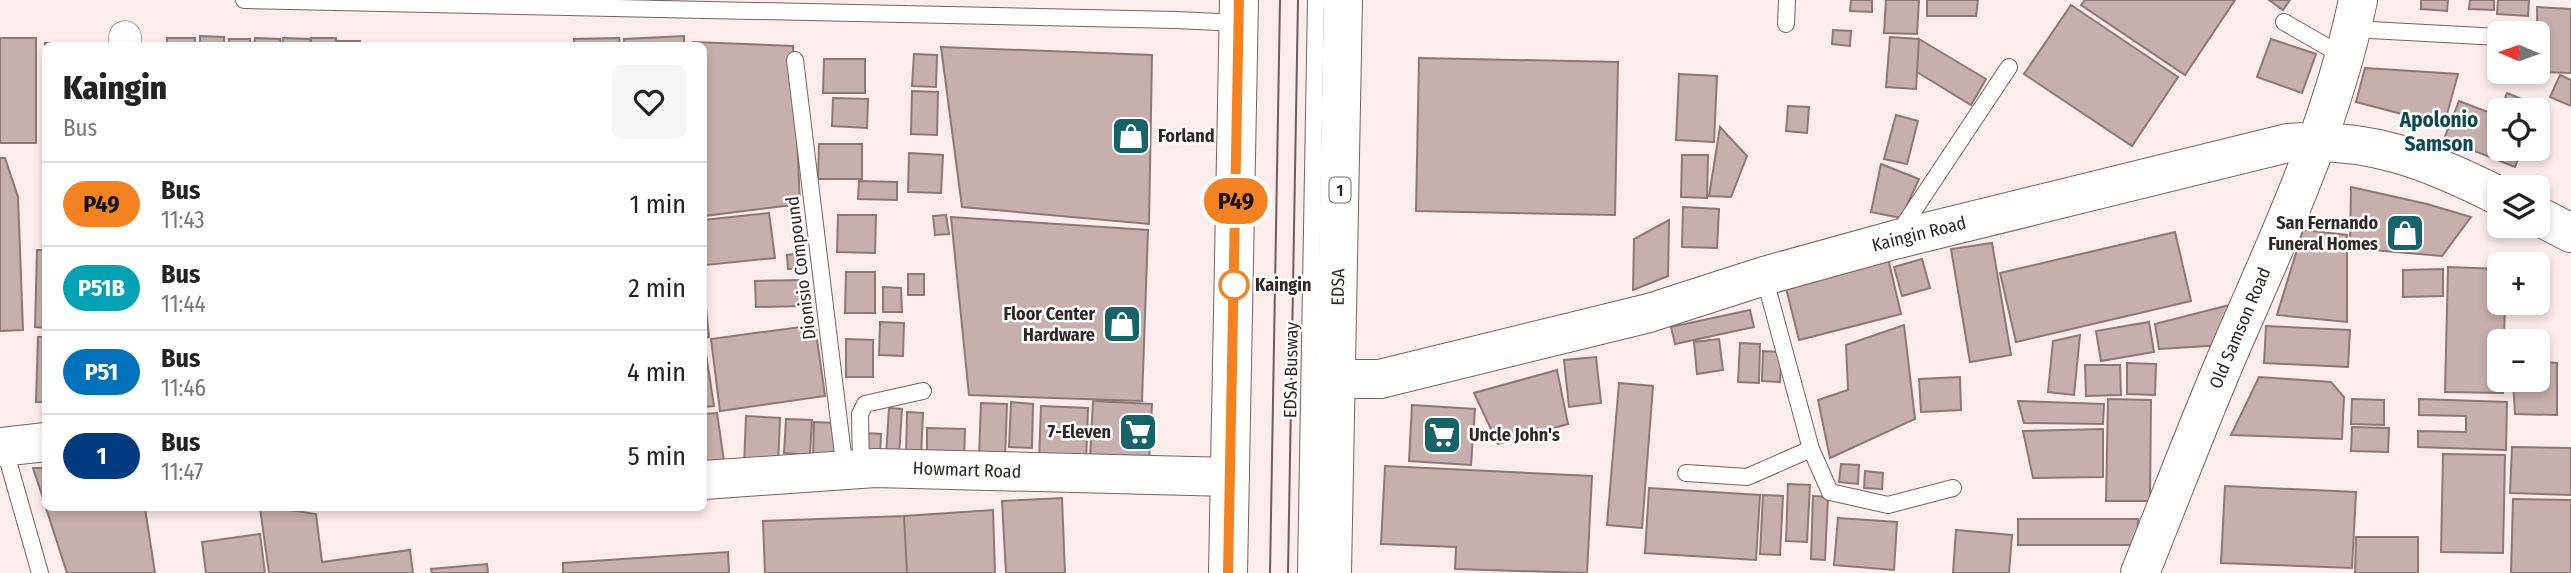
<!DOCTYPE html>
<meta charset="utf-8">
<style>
:root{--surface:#fff;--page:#f6f6f6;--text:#222;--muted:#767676;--line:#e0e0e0}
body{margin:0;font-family:"Fira Sans Condensed",sans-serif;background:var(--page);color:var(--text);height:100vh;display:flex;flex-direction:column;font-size:26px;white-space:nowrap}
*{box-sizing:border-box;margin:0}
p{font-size:23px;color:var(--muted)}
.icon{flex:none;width:38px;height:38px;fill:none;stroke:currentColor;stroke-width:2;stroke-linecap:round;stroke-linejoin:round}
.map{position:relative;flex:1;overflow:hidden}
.panel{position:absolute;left:42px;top:42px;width:665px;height:469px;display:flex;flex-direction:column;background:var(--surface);border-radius:10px;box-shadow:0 4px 10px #0003}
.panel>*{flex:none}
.badge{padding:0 14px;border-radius:23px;font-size:24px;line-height:46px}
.needle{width:46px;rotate:272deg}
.controls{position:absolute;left:2487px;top:21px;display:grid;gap:14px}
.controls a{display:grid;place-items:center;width:63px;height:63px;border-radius:10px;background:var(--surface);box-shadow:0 4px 10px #0003;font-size:35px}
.map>.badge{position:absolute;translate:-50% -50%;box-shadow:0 0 0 4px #fff}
.round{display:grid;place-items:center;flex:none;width:74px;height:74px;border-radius:10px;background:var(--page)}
.overview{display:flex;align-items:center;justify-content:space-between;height:119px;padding:0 21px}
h1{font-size:33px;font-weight:800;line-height:52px}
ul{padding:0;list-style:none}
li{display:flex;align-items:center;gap:21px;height:84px;padding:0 21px;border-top:2px solid var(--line)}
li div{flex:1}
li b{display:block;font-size:26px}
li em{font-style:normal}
li .badge{min-width:77px;font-weight:700;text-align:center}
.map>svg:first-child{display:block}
.building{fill:#c7afad;stroke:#8e7876;stroke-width:2}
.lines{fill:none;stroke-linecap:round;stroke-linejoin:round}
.service-casing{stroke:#786261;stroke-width:18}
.minor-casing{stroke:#786261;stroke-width:33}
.tertiary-casing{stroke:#786261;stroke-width:40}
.trunk-casing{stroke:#786261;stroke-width:40}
.service{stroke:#fff;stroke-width:16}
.minor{stroke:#fff;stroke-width:32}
.tertiary{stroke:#fff;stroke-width:38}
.trunk{stroke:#fff;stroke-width:38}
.tram{stroke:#6a5f5e;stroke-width:2}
.line-casing{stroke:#fff;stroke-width:16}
.line{stroke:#f58220;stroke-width:10}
.stop-dot{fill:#fff;stroke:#f58220;stroke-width:3.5}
.labels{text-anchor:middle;stroke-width:5;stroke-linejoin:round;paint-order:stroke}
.shield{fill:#fff;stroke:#6e6767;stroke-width:2}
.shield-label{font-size:16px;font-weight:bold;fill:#302626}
.poi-label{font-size:18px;font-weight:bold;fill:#302626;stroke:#fff;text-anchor:end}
.street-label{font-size:18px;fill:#302626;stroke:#fff}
.stop-label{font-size:18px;font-weight:bold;fill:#302626;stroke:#fff;text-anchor:start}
.quarter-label{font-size:21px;font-weight:bold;fill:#0a4a4e;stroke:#fff}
</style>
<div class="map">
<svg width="2571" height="573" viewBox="0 0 2571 573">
<rect width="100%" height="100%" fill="#fceceb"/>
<path class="building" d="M1851,0H1872V12L1850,11Z
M1886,0H1919L1917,34L1884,33Z
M1927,0H1978L1976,16H1927Z
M2085,0H2235L2185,75L2081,5Z
M2269,0H2290L2283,10Z
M2421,0H2448L2447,11L2421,9Z
M2470,0H2494V10L2469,9Z
M2498,0H2529L2528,16L2497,14Z
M2071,5L2178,77L2132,146L2024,74Z
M2537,7L2571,9V73L2538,72Z
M1833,30L1851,31L1850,46L1832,44Z
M200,36L224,37V46H200Z
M684,36V46H624V39Z
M1890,37L1919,39L1916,89L1886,87Z
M0,38H36V143H0Z
M167,38H195V46H167Z
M255,38L280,39V46H254Z
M283,38L310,39V46H282Z
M311,38H336V46H311Z
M619,38L620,46H574V39Z
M229,39H250V46H229Z
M1919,39L1986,79L1971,105L1917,72Z
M2271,39L2316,54L2302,93L2257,77Z
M337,41H360V46H337Z
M693,42L793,46L800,204L704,216V46H693Z
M45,43H115V46H46V234Z
M941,47L1152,55L1149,224L962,207Z
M914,54L937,55L936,87L912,86Z
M1419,58L1618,62L1615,215L1416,211Z
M824,59H865V93H823Z
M2365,68L2458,74L2444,125L2356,102Z
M1679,74L1717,76L1714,142L1676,140Z
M2560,75L2571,80V106L2550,97Z
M912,91L938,92L937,135L911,134Z
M2507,93L2539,106L2537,110H2500Z
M833,98L868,99L867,128L832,126Z
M2459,101L2498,116L2499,112V149H2522L2515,167L2444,139Z
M1788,106L1809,107L1807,133L1786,131Z
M1896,115L1918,121L1907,164L1884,159Z
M1720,127L1747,156L1731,197L1709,196Z
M819,144H862V179H818Z
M909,153L943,155L941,193L908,192Z
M1682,155H1708L1707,198L1681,197Z
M0,158H5L18,197L23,330L0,331Z
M1881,164L1919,179L1901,218L1871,212Z
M859,181L897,182V200L858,199Z
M2351,187L2427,204L2471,217L2442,256L2350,248Z
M1683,207L1719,209L1717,248L1682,247Z
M769,213L775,258L706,265L704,220Z
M838,215H876L875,253L837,252Z
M946,215L949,234L935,235L933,216Z
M951,217L1148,230L1142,401L969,395Z
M1669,220L1668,276L1633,290L1634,239Z
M2303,230L2347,235V322L2277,315Z
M2175,232L2191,301L2016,342L2000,273Z
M1992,243L2011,355L1970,362L1951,249Z
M37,250H46V328L35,327Z
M806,253L807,268L788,269L787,255Z
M1888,258L1901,314L1799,340L1785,284Z
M1922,259L1930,288L1902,296L1894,267Z
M2448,267L2499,269V303H2505L2504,341H2499V380H2503V393L2445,392Z
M2443,269V296L2403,297V270Z
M846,272H875V313H845Z
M908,274H924V295H908Z
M804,280L805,306L756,307L755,281Z
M883,287L901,288L902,312H883Z
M704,288L709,337L704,338Z
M2229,305L2224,345L2159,349L2155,324Z
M1750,310L1754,327L1675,344L1671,327Z
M880,322L904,323L903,356L879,355Z
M2149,322L2154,352L2101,361L2096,331Z
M815,325L825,396L720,411L711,339Z
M1904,325L1915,419L1830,458L1818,400L1848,390L1846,345Z
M2266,326L2350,330L2348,367L2264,363Z
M2080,335L2074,395L2048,392L2053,341Z
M38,337H46V402H36Z
M846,339L873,340V377H846Z
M1719,339L1723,370L1697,374L1694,342Z
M704,341L714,406L704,407Z
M1740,343L1760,344L1759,383L1738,382Z
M1763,351L1782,352L1780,382L1762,381Z
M1596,357L1601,403L1569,407L1564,360Z
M2538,362L2557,363V415L2515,414L2513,380H2538Z
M2127,363L2156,364L2155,395L2127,394Z
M2085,365H2120L2121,395L2086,396Z
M1557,370L1568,424L1498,444L1474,393Z
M1960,377L1961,410L1921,412L1919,379Z
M2259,377L2331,382L2344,397L2342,439L2231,435Z
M1619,383L1653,386L1642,528L1607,525Z
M2108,399L2151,400L2150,501H2106Z
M2352,399L2384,400V425L2351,424Z
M2419,399L2507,402L2506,450L2418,447V431L2466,432V416L2419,415Z
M1093,401L1152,404L1149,462L1090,459Z
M2018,401L2104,404L2103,424L2024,423Z
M1011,402L1033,404L1032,448L1009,447Z
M981,403L1007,404L1005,459L979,458Z
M1412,405L1475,409L1471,465L1409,461Z
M1041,406L1088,408L1086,463L1039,460Z
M889,408L902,409L899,456H886Z
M907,412L923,413L921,457L906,456Z
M717,413L725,468L704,471V414Z
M746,416L780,418L778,466L744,465Z
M786,419L812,420L810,455L784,453Z
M814,422L836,423L835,459H813Z
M2352,427L2389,428L2388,452L2351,451Z
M927,428L965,429L964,461L927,460Z
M2103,429V477L2033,478L2023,431Z
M866,433L881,434L880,456H864Z
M2512,447L2571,448V495L2510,493Z
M2443,454L2505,455L2503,553L2441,552Z
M1841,464L1859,465L1858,484L1839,482Z
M1385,466L1592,476L1587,573L1455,569L1456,547L1381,544Z
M33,468H46V507Z
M1865,471L1883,473L1882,489L1864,488Z
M1788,484L1810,485L1807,542L1786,541Z
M2225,486L2356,492L2352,568L2221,563Z
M1649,488L1760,495L1756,560L1645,553Z
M1763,495L1783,496L1780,555L1760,554Z
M1813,496L1828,497L1825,560L1811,559Z
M1062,498L1065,573H1006L1002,501Z
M2513,499L2571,500V573H2511Z
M46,508H145L155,573H67Z
M260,508H278L316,514L322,562L410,550L413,573H269Z
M993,510L995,573H907L904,516Z
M904,516L907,573H765L763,521Z
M1838,518L1897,522L1894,570L1834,565Z
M2018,519H2138L2137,545H2018Z
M1956,530L2012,535L2009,573H1953Z
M260,534L265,573H206L202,542Z
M2356,537H2418V573H2355Z
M728,552L729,573H563V563Z
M487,564L488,573H432L431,569Z"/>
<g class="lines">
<defs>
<path id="service" d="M244,0L1176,20L1239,23
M2284,22L2343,56
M1786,24L1787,0
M2352,29L2499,37
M795,60L845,471
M1898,234L2009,67
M1764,276L1811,449L1830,492L1888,505L1953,488
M4,447L40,573
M861,469L860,414L865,404L923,391
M1686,473L1747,477L1811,449
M1306,573L1316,0"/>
<path id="minor" d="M125,46V37"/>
<path id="tertiary" d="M2538,216L2571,233
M1336,379H1380L1649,313L1764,276L1894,240L2288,143C2369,137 2428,160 2499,196
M0,447L46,442
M704,480L875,468L1230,477
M2140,573C2171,496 2200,419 2233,343C2282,231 2333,120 2358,0"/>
<path id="trunk" d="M1228,573L1239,0
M1332,573L1343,0"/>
</defs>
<use href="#service" class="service-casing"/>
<use href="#minor" class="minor-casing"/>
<use href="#tertiary" class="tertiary-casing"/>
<use href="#trunk" class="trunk-casing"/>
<use href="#service" class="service"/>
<use href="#minor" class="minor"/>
<use href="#tertiary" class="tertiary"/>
<use href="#trunk" class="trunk"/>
<path class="tram" d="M1270,573L1280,0
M1288,573L1298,0"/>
</g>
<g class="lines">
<defs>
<path id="line" d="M1228,573L1239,0"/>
</defs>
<use href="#line" class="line-casing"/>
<use href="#line" class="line"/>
</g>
<defs>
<symbol id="shop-square" viewBox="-11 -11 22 22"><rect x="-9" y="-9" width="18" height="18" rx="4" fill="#156469" stroke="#fff"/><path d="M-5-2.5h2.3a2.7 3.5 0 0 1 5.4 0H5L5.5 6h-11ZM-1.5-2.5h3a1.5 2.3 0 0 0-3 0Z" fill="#fff"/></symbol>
<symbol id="supermarket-square" viewBox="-11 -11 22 22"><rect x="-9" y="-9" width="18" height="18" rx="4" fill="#156469" stroke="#fff"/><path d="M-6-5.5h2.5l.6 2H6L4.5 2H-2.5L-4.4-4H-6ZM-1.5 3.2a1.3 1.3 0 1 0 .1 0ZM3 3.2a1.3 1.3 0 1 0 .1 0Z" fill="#fff"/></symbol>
</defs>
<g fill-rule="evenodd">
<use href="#shop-square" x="1109" y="114" width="44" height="44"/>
<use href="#shop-square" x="2383" y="211" width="44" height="44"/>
<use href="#shop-square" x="1100" y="302" width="44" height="44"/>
<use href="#supermarket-square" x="1116" y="410" width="44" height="44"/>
<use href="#supermarket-square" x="1420" y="413" width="44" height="44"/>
</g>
<circle class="stop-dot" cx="1234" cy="285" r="14"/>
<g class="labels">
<rect class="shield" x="1329.5" y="177.5" width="21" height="25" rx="5"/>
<g class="shield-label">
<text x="1340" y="196">1</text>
</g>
<g class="poi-label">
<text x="1158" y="142" text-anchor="start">Forland</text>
<text x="2378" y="229">San Fernando<tspan x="2378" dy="21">Funeral Homes</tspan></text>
<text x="1095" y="320">Floor Center<tspan x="1095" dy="21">Hardware</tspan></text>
<text x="1111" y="438">7-Eleven</text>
<text x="1469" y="441" text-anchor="start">Uncle John's</text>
</g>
<g class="street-label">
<text transform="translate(1919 234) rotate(-14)" y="6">Kaingin Road</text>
<text transform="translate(801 268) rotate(-97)" y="6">Dionisio Compound</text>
<text transform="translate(1338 287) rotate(-89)" y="6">EDSA</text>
<text transform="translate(2240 328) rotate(-67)" y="6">Old Samson Road</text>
<text transform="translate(1291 370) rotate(-89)" y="6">EDSA Busway</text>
<text transform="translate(967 470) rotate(2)" y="6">Howmart Road</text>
</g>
<g class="stop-label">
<text x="1255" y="291">Kaingin</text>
</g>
<g class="quarter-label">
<text x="2439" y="127">Apolonio<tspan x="2439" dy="24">Samson</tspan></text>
</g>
</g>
</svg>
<div class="controls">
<a><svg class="needle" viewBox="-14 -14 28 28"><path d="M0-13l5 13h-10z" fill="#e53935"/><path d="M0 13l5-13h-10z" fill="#767676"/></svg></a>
<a><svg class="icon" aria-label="locate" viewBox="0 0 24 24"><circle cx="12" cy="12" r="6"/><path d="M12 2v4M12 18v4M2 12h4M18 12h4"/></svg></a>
<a><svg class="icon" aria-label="layers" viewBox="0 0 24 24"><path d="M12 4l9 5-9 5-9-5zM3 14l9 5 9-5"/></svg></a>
<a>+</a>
<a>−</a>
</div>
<b class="badge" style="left:1236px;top:201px;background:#f58220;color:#111">P49</b>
<section class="panel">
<div class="overview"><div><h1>Kaingin</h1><p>Bus</p></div><a class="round"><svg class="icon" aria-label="heart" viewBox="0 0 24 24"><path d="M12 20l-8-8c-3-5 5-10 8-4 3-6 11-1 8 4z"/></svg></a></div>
<ul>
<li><span class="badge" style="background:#f58220;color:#111">P49</span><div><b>Bus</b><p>11:43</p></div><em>1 min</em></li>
<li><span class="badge" style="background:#00a3b4;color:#fff">P51B</span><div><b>Bus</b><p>11:44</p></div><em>2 min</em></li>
<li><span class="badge" style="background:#0072bc;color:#fff">P51</span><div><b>Bus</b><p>11:46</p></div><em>4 min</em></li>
<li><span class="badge" style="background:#003b80;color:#fff">1</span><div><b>Bus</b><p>11:47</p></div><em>5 min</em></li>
</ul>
</section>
</div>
